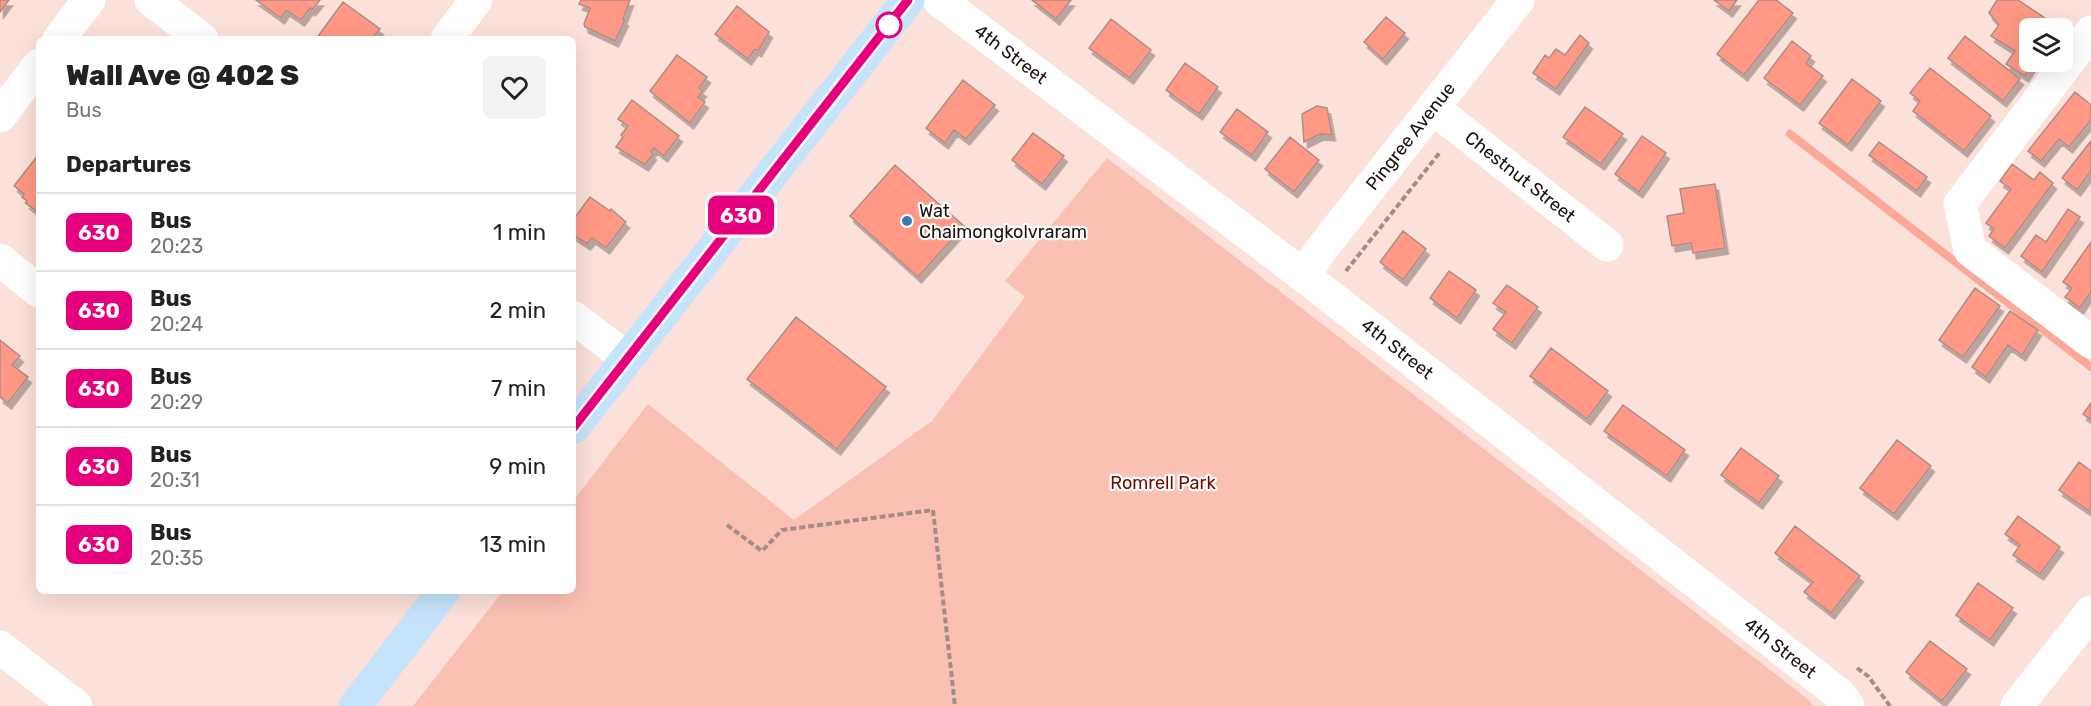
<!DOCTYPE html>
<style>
:root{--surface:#fff;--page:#f2f2f2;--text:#222;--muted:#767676;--line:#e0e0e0}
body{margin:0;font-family:Rubik,sans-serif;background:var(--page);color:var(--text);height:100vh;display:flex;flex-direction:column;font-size:22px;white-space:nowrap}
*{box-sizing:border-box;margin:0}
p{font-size:20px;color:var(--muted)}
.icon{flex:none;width:33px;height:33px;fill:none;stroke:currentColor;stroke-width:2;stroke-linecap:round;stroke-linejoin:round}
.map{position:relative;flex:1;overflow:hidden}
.panel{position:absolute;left:36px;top:36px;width:540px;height:558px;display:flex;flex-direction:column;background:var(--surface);border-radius:9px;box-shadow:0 6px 24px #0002}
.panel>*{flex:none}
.badge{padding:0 12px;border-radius:9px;font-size:21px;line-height:39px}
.buttons{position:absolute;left:2019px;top:18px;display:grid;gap:12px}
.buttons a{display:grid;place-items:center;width:54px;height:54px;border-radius:9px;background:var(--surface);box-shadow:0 6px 24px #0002;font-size:30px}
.map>.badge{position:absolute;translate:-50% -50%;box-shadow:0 0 0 3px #fff}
h2{padding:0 30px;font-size:22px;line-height:54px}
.round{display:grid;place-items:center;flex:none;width:63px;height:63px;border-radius:9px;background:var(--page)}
.head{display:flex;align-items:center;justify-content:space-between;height:102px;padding:0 30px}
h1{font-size:28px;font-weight:800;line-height:45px}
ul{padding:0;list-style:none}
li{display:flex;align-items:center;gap:18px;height:78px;padding:0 30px;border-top:2px solid var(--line)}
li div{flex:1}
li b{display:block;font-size:22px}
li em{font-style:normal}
li .badge{min-width:66px;font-weight:700;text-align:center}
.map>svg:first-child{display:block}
.green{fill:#fbc0b4}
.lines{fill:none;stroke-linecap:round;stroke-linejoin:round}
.stream{stroke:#fca899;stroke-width:8}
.building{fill:#ff9885;stroke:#ae8d87;stroke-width:1.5;filter:url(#shadow)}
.path{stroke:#a38d89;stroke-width:4;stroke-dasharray:6 3;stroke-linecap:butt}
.minor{stroke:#fff;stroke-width:33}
.major{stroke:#c5e3fa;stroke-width:33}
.line-casing{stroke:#fff;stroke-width:14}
.line{stroke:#e6007e;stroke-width:9}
.stop-dot{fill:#fff;stroke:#e6007e;stroke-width:3}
.poi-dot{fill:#3480b3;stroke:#fff;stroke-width:2}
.labels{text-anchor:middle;stroke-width:4.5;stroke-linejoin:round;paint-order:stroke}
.street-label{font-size:18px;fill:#1d110f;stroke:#fff}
.poi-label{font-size:18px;fill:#1d110f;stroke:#fff;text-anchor:start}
.park-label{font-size:18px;fill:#6a0e03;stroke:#fff}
</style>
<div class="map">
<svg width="2091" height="706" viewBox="0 0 2091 706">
<defs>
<filter id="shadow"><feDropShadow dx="3.5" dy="6" stdDeviation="0" flood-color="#0004"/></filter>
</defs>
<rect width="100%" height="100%" fill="#fce0da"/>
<path class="green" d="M1107,158L1809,700L1813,706H413L503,591H573V501L648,404L794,520L932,421L1025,297L1005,281Z"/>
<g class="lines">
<path class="stream" d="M1790,134L2091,367"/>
</g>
<path class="building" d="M0,0H9L0,12Z
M256,0H320L312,10L310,8L301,20L286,10L281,18Z
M581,0H630L623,19L625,20L615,41L585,27L584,24L590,8L579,4Z
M1032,0H1071L1056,19Z
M1714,0H1737L1729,11Z
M1759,0H1776L1793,13L1744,75L1717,54Z
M1997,0H2018L2057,26L2055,28H2030V62H2034L2025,76L2006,64L2015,51L1991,36L1999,25L1989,13Z
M343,2L380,29L372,39H316Z
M737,6L769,32L758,51L755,49L748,59L715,34Z
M1386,17L1405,33L1383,59L1364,42Z
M1111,19L1151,50L1130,78L1089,48Z
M1580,35L1589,43L1556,89L1533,73L1545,55L1549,58L1556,49L1565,55Z
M1965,36L2020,79L2003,101L1948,58Z
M1792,41L1811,56L1806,63L1823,76L1800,105L1764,78Z
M677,55L707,77L699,88L703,91L698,97L705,102L690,123L650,91Z
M1185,63L1218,87L1199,114L1166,90Z
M1930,68L1991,116L1964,151L1913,111L1920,101L1910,93Z
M1852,79L1881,101L1848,145L1819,123Z
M963,80L995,105L966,139L954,130L945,143L926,128Z
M2075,92L2091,105V120L2069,147L2059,139L2041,161L2028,151Z
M632,100L679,136L664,156L654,148L651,152L653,154L645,165L616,147L623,137L621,135L628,126L618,119Z
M1317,106L1327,108L1332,135L1320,134L1304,142L1302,114Z
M1585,107L1623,134L1601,164L1563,137Z
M1237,109L1268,132L1252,155L1220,132Z
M1033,133L1064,156L1042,184L1012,160Z
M1642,136L1666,153L1639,192L1615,174Z
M1290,137L1319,160L1294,192L1265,169Z
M2091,141V171L2077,190L2062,178Z
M1879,142L1927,177L1917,191L1869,155Z
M39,154V213L26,203L27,201L22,197L24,194L14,186Z
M2012,164L2034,180L2040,172L2053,183L2005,248L1989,236L1994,229L1986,223L2011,189L2000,181Z
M895,165L964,226L918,277L850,216Z
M1715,184L1725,248L1693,253L1691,243L1672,246L1667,216L1684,213L1680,189Z
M590,197L610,211L611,209L626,222L606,248L592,238L587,244L573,235V220Z
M2068,209L2080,217L2042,272L2021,256L2036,235L2046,242Z
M1403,231L1426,249L1403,280L1380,262Z
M2091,242V292L2080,308L2065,297L2072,288L2063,282Z
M1449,271L1476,290L1457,318L1430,298Z
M1507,285L1538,307L1512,343L1493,329L1506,312L1493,303Z
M1975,288L2000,306L1963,357L1939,340Z
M2010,311L2038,330L2022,355L2008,345L1986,377L1972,367Z
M796,317L886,387L837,449L747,379Z
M0,340L20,356L12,365L28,377L8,403L0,397Z
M1551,348L1608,391L1587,419L1530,376Z
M2091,403V420L2083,414Z
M1623,405L1685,450L1667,476L1604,431Z
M1897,440L1931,466L1894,514L1860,488Z
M1741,448L1779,476L1759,503L1721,475Z
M2079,462L2091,471V507L2089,511L2059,490Z
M2018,516L2060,547L2040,574L2013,555L2020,545L2005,534Z
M1795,526L1860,576L1831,613L1804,592L1813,582L1775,553Z
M1978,583L2013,608L1990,640L1956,615Z
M1930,641L1967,669L1942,701L1906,672Z"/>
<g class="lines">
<path class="path" d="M1346,271L1441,151
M727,525L762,551L782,530L933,510L955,706
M1857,668L1868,676L1890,706"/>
<g class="minor">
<path d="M151,0L202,39"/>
<path id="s1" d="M939,0L1304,276L1839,694L1848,706"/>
<path d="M2091,32L1960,204L1970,250L2091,342"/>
<path d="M59,39L89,0"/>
<path d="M447,39L476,0"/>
<path id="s2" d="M1433,108L1607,245"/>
<path d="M0,116L39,65"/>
<path d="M0,260L39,291"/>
<path id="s3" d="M1304,276L1320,251L1518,0"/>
<path d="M573,317L628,359"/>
<path d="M0,647L76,706"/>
<path d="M2017,706L2091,612"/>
</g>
<path class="major" d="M573,428L908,0
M355,706L444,591"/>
</g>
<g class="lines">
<defs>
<path id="line" d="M573,428L908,0"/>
</defs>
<use href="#line" class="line-casing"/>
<use href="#line" class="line"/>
</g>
<circle class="stop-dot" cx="889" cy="25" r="12"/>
<circle class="poi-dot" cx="907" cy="221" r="6"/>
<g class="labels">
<g class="street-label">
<text dy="6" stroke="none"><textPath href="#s1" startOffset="90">4th Street</textPath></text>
<text dy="6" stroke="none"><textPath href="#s3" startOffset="176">Pingree Avenue</textPath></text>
<text dy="6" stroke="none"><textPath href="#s2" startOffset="111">Chestnut Street</textPath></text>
<text dy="6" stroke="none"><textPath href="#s1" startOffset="576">4th Street</textPath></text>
<text dy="6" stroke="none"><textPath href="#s1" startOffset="1062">4th Street</textPath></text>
</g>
<g class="poi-label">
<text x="919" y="217">Wat<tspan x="919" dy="21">Chaimongkolvraram</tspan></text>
</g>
<g class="park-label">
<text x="1163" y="489">Romrell Park</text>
</g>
</g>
</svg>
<div class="buttons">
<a><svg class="icon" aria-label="layers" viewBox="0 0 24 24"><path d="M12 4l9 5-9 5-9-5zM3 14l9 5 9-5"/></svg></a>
</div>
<b class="badge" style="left:741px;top:215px;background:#e6007e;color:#fff">630</b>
<section class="panel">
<div class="head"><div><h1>Wall Ave @ 402 S</h1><p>Bus</p></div><a class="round"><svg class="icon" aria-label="heart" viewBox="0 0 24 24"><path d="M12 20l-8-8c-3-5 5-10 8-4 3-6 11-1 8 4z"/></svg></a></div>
<h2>Departures</h2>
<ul>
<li><span class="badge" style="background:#e6007e;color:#fff">630</span><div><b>Bus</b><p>20:23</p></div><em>1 min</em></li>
<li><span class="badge" style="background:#e6007e;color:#fff">630</span><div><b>Bus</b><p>20:24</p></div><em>2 min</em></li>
<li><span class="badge" style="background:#e6007e;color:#fff">630</span><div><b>Bus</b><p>20:29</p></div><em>7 min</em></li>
<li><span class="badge" style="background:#e6007e;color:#fff">630</span><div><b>Bus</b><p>20:31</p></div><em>9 min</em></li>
<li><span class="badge" style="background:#e6007e;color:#fff">630</span><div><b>Bus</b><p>20:35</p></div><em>13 min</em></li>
</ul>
</section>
</div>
